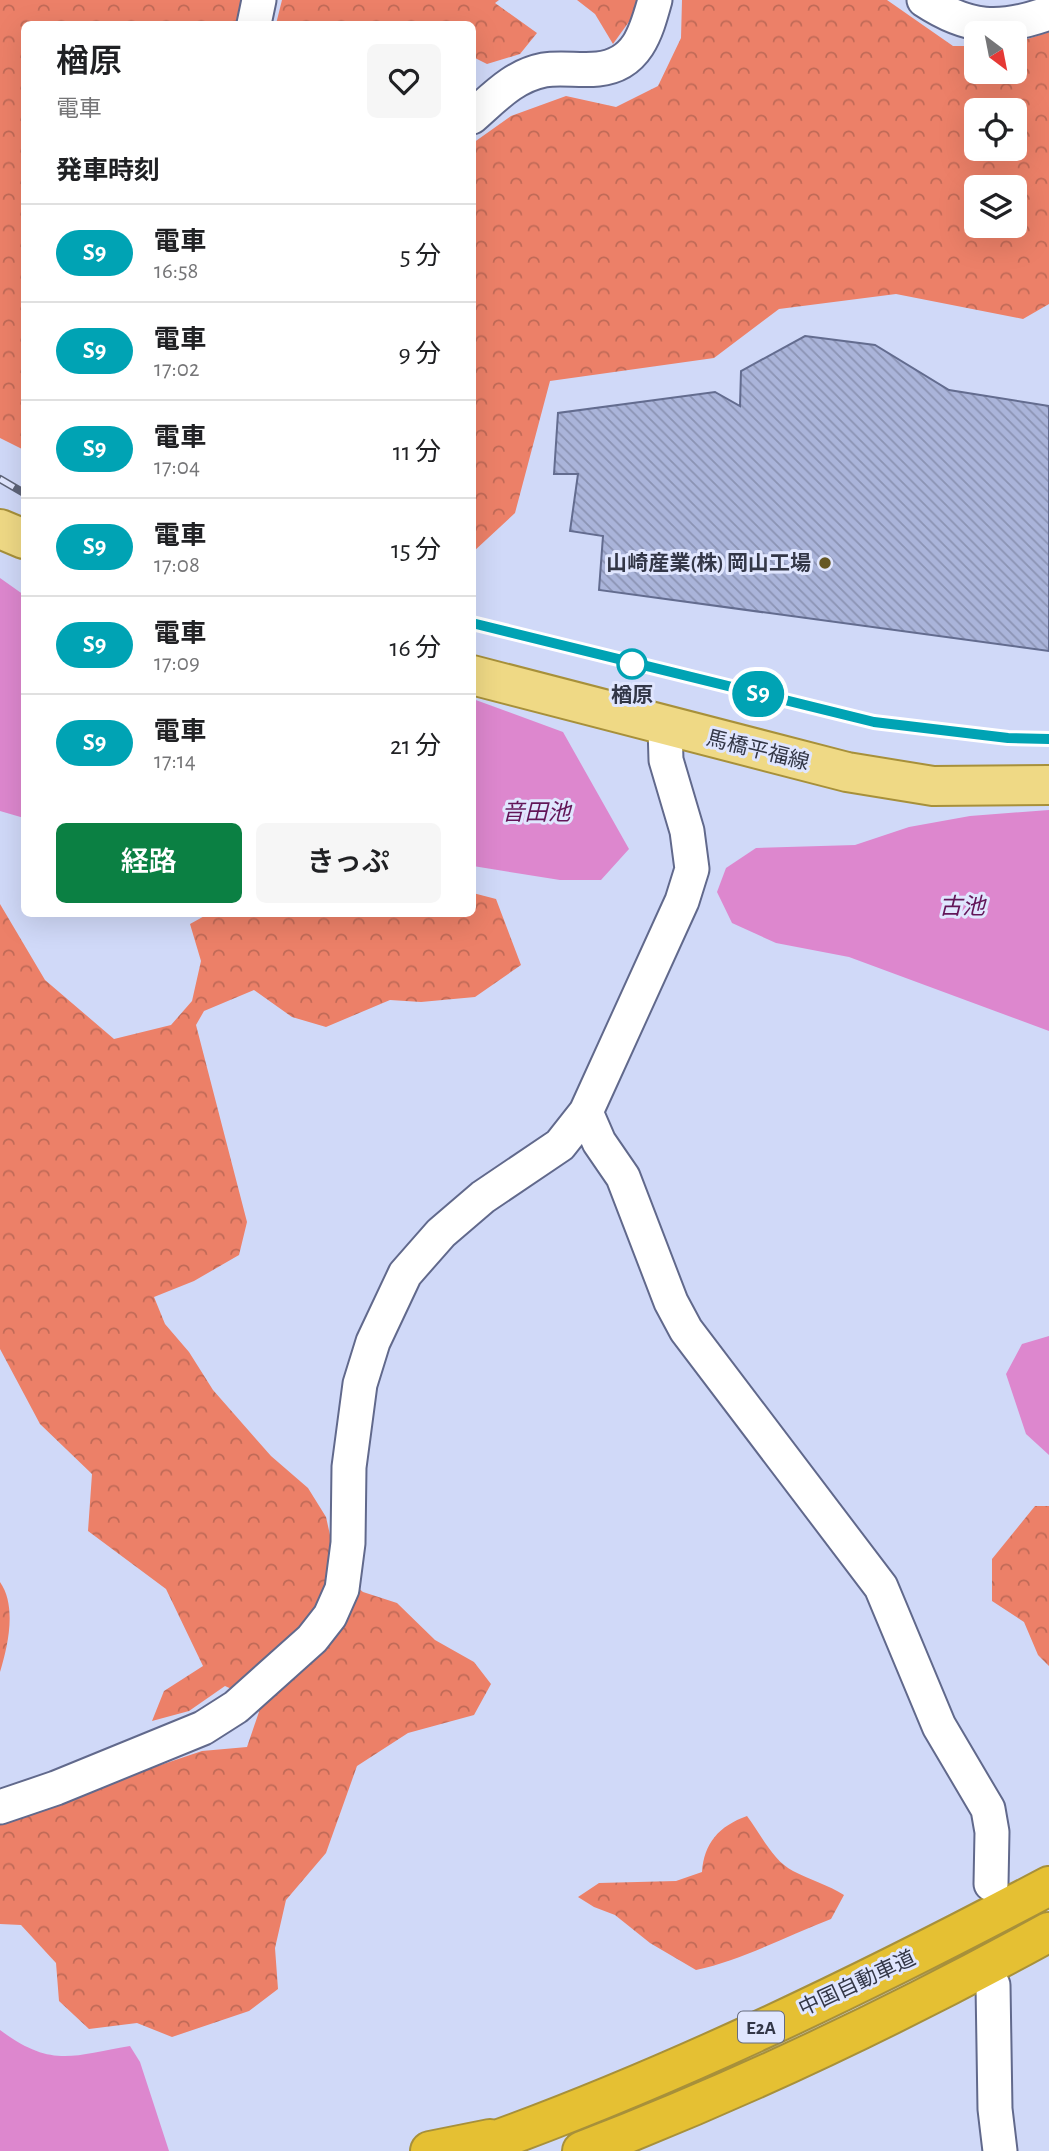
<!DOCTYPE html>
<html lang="ja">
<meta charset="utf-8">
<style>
:root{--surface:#fff;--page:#f6f6f6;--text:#202124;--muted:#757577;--line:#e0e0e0;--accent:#0b8043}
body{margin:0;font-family:"Alegreya Sans","Noto Sans JP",sans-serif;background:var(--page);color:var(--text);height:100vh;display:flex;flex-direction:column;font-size:26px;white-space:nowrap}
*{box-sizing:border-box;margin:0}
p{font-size:23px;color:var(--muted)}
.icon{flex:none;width:38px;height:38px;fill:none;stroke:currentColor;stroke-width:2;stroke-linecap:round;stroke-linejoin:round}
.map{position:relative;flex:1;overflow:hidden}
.panel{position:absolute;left:21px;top:21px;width:455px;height:896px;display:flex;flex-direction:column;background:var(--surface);border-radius:10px;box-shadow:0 7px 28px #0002}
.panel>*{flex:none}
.badge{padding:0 14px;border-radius:23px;font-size:24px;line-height:46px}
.needle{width:46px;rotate:148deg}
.buttons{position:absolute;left:964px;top:21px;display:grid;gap:14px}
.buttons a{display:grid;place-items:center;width:63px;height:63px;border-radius:10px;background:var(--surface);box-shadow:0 7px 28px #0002;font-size:35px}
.map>.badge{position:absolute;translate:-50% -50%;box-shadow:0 0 0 4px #fff}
h2{padding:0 35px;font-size:26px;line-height:63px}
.round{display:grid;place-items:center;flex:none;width:74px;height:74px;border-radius:10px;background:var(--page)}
.headline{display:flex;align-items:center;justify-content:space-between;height:119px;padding:0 35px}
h1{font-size:33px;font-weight:600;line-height:52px}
.action{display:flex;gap:14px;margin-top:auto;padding:14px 35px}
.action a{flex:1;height:80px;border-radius:10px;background:var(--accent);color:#fff;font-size:28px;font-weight:600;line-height:80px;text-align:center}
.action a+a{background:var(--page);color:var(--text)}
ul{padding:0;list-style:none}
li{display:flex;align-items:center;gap:21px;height:98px;padding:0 35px;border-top:2px solid var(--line)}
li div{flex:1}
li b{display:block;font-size:26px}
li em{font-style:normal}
li .badge{min-width:77px;font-weight:700;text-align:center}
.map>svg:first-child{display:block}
.forest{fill:url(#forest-crowns);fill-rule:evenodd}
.water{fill:#dd87ce}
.building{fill:url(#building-back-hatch);stroke:#636c8f;stroke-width:2}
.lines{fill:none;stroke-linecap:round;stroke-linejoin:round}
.minor-casing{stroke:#61698c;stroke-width:37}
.major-casing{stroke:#a7903a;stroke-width:42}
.highway-casing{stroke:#a7903a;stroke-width:42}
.minor{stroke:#fff;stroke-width:33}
.major{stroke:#efd985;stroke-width:38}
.highway{stroke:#e5c033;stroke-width:38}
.rail-casing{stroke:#5e6478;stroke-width:8}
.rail{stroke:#e0e6fe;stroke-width:5;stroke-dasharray:16;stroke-linecap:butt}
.line-casing{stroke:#fff;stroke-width:16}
.line{stroke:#00a3b4;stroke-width:10}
.poi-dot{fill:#655724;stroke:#e0e6fe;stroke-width:2.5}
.stop-dot{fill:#fff;stroke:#00a3b4;stroke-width:3.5}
.labels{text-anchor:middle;stroke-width:6;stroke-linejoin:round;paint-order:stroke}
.shield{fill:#e0e6fe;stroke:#676c7e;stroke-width:2}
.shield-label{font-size:19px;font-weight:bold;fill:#333747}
.poi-label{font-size:21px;font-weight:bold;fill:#333747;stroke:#e0e6fe;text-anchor:end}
.stop-label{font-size:21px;font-weight:bold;fill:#333747;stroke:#e0e6fe}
.street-label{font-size:21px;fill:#333747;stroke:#e0e6fe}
.water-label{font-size:23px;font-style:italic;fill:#621558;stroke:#e0e6fe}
</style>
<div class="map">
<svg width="1049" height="2151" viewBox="0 0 1049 2151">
<defs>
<pattern id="forest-crowns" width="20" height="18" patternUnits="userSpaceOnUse" patternTransform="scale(1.75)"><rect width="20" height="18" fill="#ec8068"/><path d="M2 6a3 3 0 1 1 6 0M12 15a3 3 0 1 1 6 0" fill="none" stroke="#c06a57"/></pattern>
<pattern id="building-back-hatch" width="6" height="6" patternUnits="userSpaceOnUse" patternTransform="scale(1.75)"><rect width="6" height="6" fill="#aab4da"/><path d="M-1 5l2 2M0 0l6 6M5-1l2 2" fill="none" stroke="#8b93b3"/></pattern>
</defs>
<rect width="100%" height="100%" fill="#d0d9f8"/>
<path class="forest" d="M0,0H246L240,24H24V450L0,438Z
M282,0H499L495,3L537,33L520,54L487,64L473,57L472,24H276Z
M577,0H638L636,12L613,44L595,14Z
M682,0H887L953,46H976V72H1015V43L1049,32V304L1023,319L896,294L779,309L714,358L550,381L515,513L473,552V143L511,116L566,96L616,107L658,86L681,38ZM976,110H1015V149H976ZM1015,187V226H976V187Z
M473,893L496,899L521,965L475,997L421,1002L390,1000L326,1027L292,1017L254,990L204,1011L196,1025L247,1222L239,1255L194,1281L154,1297L165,1324L189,1352L213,1390L271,1456L308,1488L326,1517L338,1571L363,1592L397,1603L435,1640L474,1662L491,1684L474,1715L408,1733L357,1766L326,1853L286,1900L275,1948L278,1989L249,2011L172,2037L137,2023L89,2029L59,2001L56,1963L21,1925L0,1924V1819L202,1751L247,1747L262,1703L225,1686L189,1711L152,1721L164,1691L203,1666L166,1589L88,1531L92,1474L40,1424L0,1349V904L45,980L114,1039L171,1025L192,1001L201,961L190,924L208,914H472Z
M1035,1506H1049V1666L1038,1655L1024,1622L992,1601V1559Z
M0,1582C17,1606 8,1646 0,1672Z
M747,1816C760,1833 773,1861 793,1871C811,1880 828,1885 844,1895L831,1919C786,1936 743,1960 696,1970L650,1943L615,1915L594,1907L578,1897L599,1883L676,1881L702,1872C704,1843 719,1826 747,1816Z"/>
<path class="water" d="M0,578L24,595V818L0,811Z
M473,699L563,732L629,849L601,880H560L473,866Z
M1049,810V1031L849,957L776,943L732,923L717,892L726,868L756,848L855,845L909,827L970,816Z
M1049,1336V1455L1026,1434L1006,1374L1022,1344Z
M0,2030C51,2068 72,2056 130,2046L140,2062L169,2151H0Z"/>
<path class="building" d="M805,336L875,345L949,390L1049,406V651L599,590L603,536L570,531L578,474H554L558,413L715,392L740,406L741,371Z"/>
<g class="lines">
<defs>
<path id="minor" d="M924,0C968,29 1000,31 1049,13
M254,24L259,0
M472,117C494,98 513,76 544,70C561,67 580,71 598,69C637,65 646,33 655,0
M586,1112L599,1142L623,1177L671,1302L686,1330L881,1587L939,1726L988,1809L992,1832L991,1884
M0,1807L56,1788L203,1728L236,1707L312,1639L330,1616L342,1589L348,1543L349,1467L360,1384L373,1342L405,1274L441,1233L483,1197L560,1145L586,1112L682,901L692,869L687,831L666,760L665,727
M993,1985L995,2109L1000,2151"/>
<path id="major" d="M0,529L24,539
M472,675L847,772L933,786L1049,785"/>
<path id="highway" d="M430,2151L490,2139
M466,2151C663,2082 864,1984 1049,1886
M582,2151C743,2089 898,2015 1049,1932"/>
</defs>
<use href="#minor" class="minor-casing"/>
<use href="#major" class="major-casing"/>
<use href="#highway" class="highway-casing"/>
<use href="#minor" class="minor"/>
<use href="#major" class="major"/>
<use href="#highway" class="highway"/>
<defs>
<path id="rail" d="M0,479L24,493
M472,623L874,722L1008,738L1049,739"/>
</defs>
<use href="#rail" class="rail-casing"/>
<use href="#rail" class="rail"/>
</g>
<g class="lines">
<defs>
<path id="line" d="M472,623L874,722L1008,738L1049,739"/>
</defs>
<use href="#line" class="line-casing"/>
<use href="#line" class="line"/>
</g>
<circle class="poi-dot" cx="825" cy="563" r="7"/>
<circle class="stop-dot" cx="632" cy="664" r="14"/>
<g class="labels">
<rect class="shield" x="738" y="2011.5" width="46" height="31" rx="5"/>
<g class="shield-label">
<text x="761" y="2034">E2A</text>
</g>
<g class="poi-label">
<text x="811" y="570">山崎産業(株) 岡山工場</text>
</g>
<g class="stop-label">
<text x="632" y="702">楢原</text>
</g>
<g class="street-label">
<text transform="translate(758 750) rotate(14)" y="7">馬橋平福線</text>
<text transform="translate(857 1983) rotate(-25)" y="7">中国自動車道</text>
</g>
<g class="water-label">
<text x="536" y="820">音田池</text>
<text x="962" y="914">古池</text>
</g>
</g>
</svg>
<div class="buttons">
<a><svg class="needle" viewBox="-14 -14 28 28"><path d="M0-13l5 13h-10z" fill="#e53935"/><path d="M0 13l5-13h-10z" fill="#757577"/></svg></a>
<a><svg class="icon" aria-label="locate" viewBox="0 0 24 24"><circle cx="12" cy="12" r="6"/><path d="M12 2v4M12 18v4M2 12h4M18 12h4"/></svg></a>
<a><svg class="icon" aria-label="layers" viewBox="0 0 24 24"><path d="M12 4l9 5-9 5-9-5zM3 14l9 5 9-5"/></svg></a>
</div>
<b class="badge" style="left:758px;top:694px;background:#00a3b4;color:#fff">S9</b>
<section class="panel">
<div class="headline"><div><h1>楢原</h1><p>電車</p></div><a class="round"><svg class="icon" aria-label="heart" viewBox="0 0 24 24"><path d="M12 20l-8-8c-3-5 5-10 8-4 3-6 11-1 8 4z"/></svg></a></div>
<h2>発車時刻</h2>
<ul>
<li><span class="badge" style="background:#00a3b4;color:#fff">S9</span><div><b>電車</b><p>16:58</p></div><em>5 分</em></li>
<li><span class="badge" style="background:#00a3b4;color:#fff">S9</span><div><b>電車</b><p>17:02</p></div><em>9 分</em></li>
<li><span class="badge" style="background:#00a3b4;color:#fff">S9</span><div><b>電車</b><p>17:04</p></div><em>11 分</em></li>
<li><span class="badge" style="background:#00a3b4;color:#fff">S9</span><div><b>電車</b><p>17:08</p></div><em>15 分</em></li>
<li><span class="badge" style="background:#00a3b4;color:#fff">S9</span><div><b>電車</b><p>17:09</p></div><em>16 分</em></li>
<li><span class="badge" style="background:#00a3b4;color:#fff">S9</span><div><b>電車</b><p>17:14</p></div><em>21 分</em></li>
</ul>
<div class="action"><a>経路</a><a>きっぷ</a></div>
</section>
</div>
